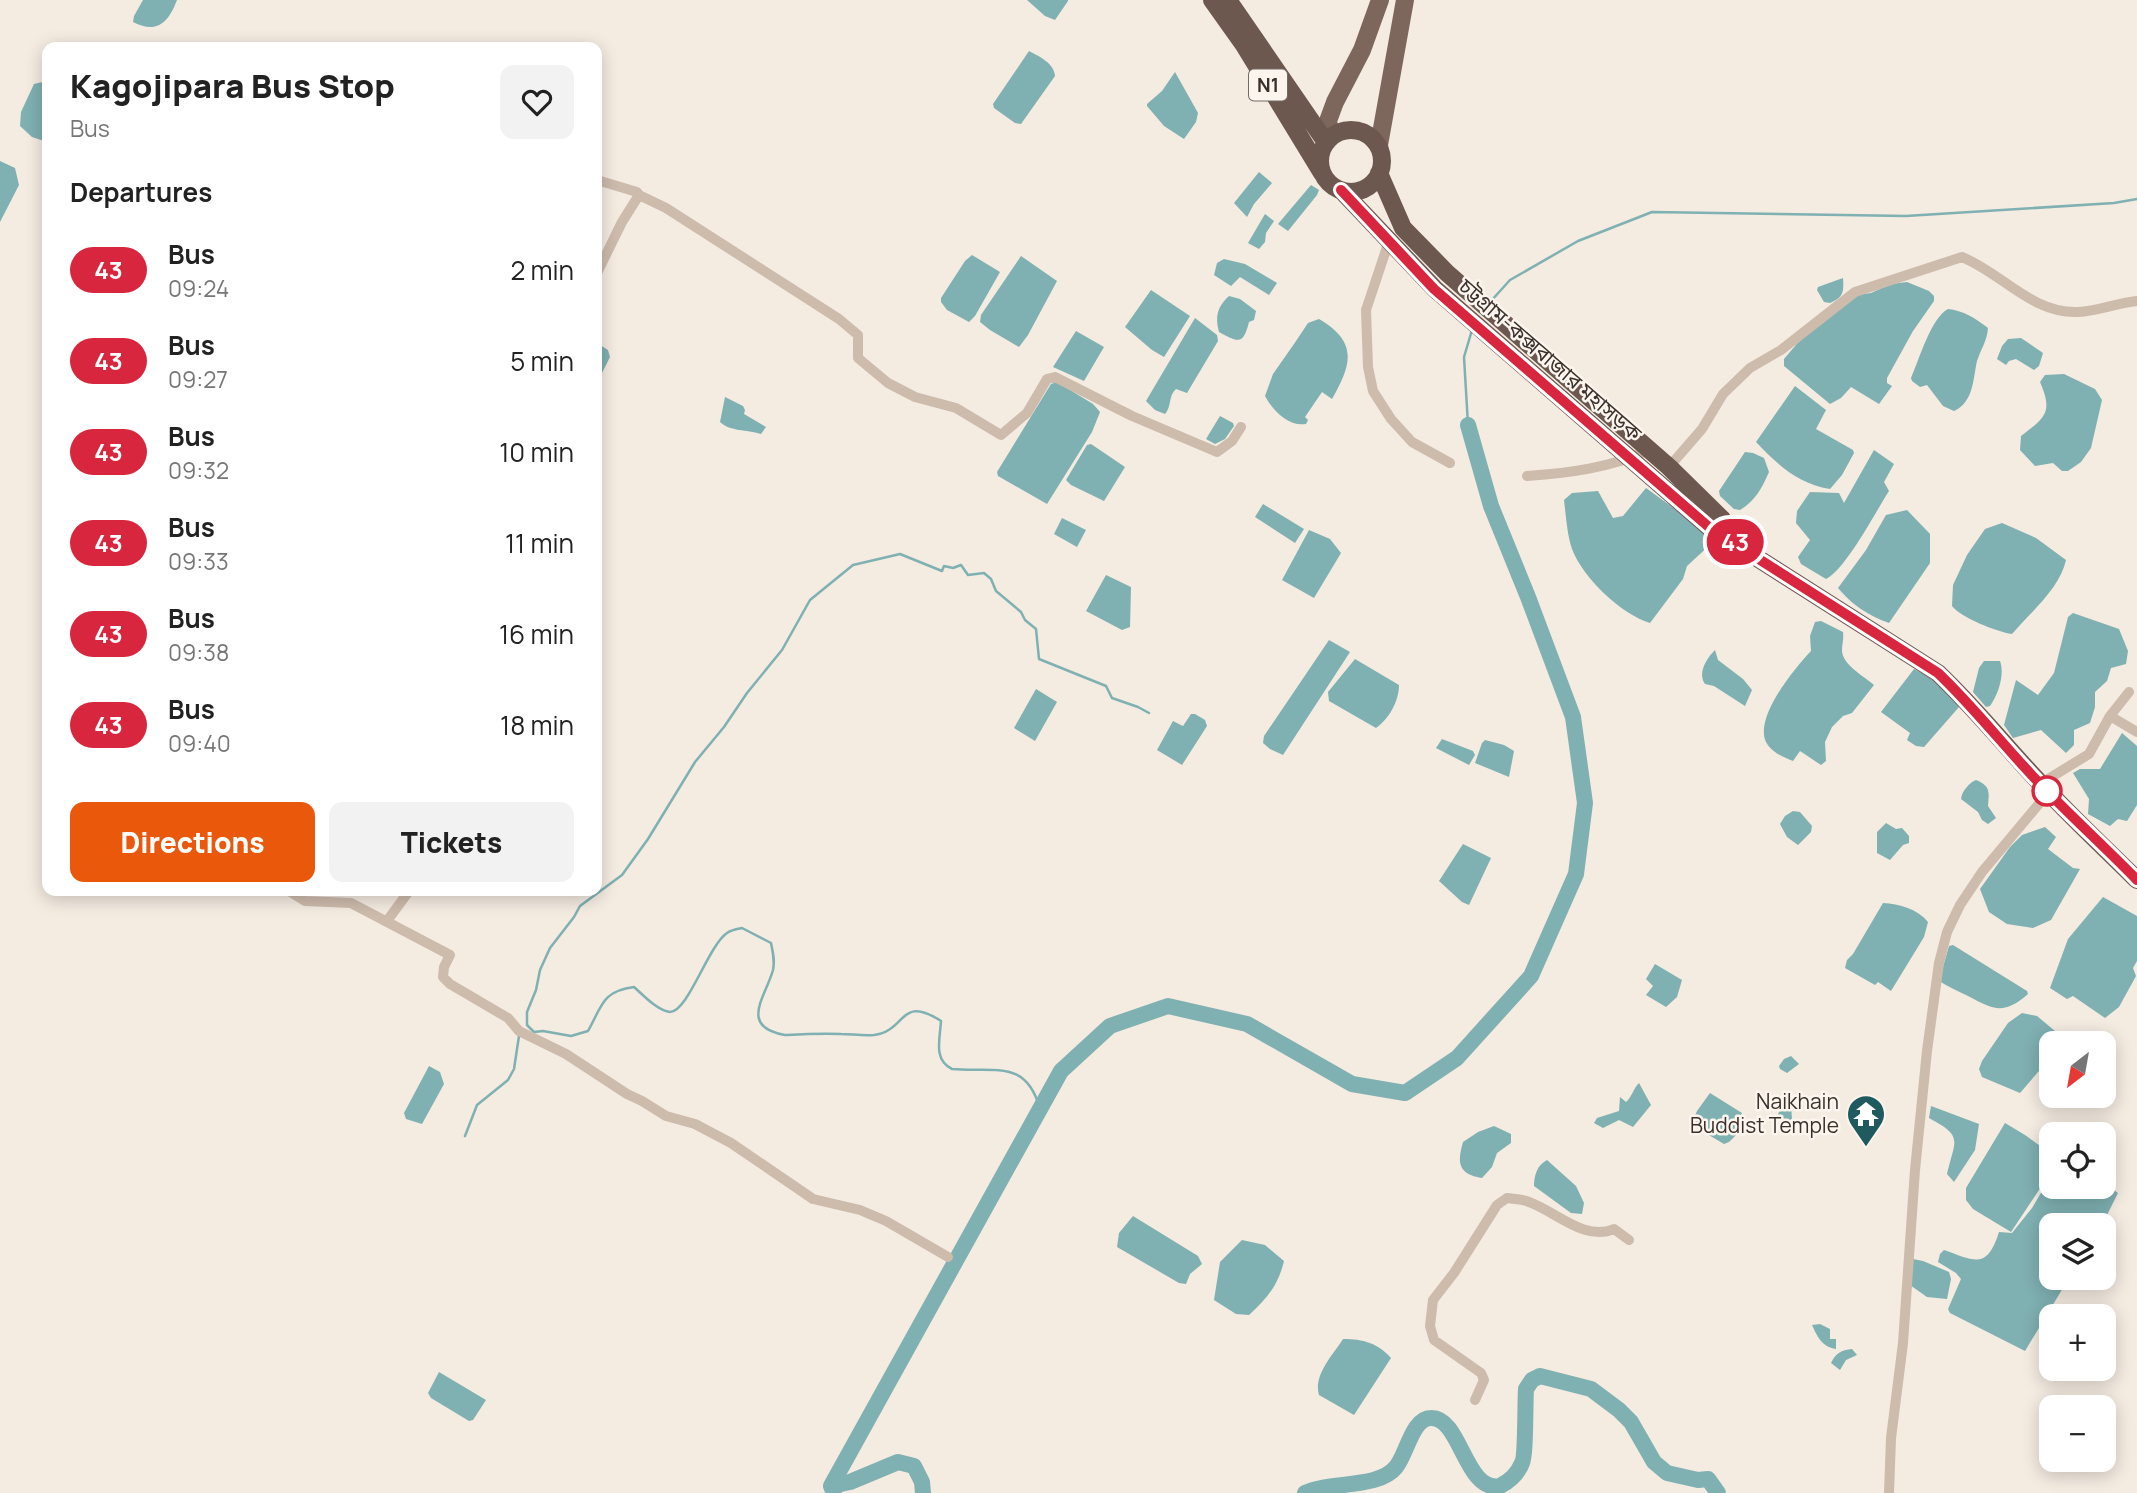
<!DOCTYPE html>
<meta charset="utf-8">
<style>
:root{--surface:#fff;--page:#f2f2f2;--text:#222;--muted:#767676;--accent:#ea580c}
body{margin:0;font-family:Manrope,"Noto Sans Bengali",sans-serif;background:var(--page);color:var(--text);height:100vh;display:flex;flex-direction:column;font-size:26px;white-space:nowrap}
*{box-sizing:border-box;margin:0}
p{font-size:23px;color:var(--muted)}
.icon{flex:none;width:38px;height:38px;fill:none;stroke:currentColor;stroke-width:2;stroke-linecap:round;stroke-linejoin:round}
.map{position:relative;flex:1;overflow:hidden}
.sheet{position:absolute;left:42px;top:42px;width:560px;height:854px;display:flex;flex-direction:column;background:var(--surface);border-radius:14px;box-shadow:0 4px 18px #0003}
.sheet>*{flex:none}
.badge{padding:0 14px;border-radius:23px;font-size:24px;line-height:46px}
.needle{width:46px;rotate:211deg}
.fabs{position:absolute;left:2039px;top:1031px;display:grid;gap:14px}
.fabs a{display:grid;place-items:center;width:77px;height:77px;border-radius:14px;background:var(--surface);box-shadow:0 4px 18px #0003;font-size:35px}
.map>.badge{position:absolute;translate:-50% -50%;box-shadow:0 0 0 4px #fff}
h2{padding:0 28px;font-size:26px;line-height:63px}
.round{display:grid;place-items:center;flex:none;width:74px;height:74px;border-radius:14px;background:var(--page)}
.overview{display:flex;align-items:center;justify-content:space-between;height:119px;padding:0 28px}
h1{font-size:33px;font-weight:800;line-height:52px}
.action{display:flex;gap:14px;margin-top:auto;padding:14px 28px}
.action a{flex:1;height:80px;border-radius:14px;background:var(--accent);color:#fff;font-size:28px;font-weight:800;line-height:80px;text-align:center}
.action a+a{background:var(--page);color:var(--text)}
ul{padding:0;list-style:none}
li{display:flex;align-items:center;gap:21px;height:91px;padding:0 28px}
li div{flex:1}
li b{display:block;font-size:26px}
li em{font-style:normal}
li .badge{min-width:77px;font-weight:700;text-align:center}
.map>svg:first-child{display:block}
.water{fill:#7fb0b2}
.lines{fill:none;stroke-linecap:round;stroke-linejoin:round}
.stream{stroke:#7fb0b2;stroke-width:2.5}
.river{stroke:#7fb0b2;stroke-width:16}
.minor{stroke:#cdbbac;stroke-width:10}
.primary{stroke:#7d675c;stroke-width:18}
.trunk{stroke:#6c584f;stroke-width:18}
.line-casing{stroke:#fff;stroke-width:16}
.line{stroke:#d7263d;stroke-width:10}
.stop-dot{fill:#fff;stroke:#d7263d;stroke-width:3.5}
.labels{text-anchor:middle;stroke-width:5;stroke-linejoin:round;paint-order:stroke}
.shield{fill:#fbf5ee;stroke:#756b66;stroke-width:2}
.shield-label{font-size:19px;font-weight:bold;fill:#3b302b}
.street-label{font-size:21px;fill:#3b302b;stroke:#fbf5ee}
.poi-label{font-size:21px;fill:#3b302b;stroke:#fbf5ee;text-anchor:end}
</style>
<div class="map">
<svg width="2137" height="1493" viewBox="0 0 2137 1493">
<rect width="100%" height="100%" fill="#f4ebe1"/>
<path class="water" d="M143,0H177C169,21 158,35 133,22L134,16Z
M1027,0H1068V1L1055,20L1045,16Z
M1029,51C1040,57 1054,63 1055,76L1021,124L1015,123L994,108L993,104Z
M1175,72L1198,113L1196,122L1184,139L1164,126L1147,106V104L1162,91Z
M42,82L47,84V138L44,141L32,137L20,126L21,112L34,84Z
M0,161L15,168L19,185L0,222Z
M1259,172L1272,183L1254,204L1247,217L1234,203Z
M1311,185L1319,190L1317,195L1288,231L1278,224Z
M1265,214L1274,221L1266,233L1265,242L1259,249L1248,243Z
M972,255L1000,272L975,316L969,322L947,310L941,302V298L965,261Z
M1021,256L1057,281L1028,335L1019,347L990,330L980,322L981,315Z
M1224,259L1245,264L1277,283L1269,295L1240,277L1231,286L1214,275L1217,263Z
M1843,278C1844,293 1843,297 1830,303L1824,302L1817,290L1818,287Z
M1907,282L1929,291L1934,296V301L1913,331L1887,378V383L1892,386L1879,404L1851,387L1841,398L1830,404L1784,366V359L1801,339L1856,295L1871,293L1891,284Z
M1151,290L1190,316L1164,357L1152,350L1125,327Z
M1229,296L1240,299L1256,311L1254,320L1249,322C1243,346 1238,342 1219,332C1215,317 1217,307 1229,296Z
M1948,309C1962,310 1977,319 1988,328C1987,341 1981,349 1977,361C1973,378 1974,402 1954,411L1943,406L1927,385L1920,387L1912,381L1911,378C1919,360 1931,318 1948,309Z
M1195,318L1217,335L1218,341L1187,393L1176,389C1168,396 1172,406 1165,414L1155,410L1146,401Z
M1319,319C1358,342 1352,364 1332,399L1322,392L1305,417L1308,420L1306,424C1289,427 1273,411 1265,396L1273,374L1294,344L1308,323Z
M1076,331L1104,347L1084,381L1053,367Z
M2021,338L2043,353L2039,366L2034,370L2016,359L2009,361L2006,365L1997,359L2002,346L2008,339Z
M597,343L608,350L610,357L597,383Z
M2064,374L2095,389L2102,400L2091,448L2081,462L2068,471H2062L2053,463L2035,466L2020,450L2021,436C2046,417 2053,412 2040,382L2045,375Z
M1057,382L1093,404L1100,412L1092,432L1047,504L998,476L997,472L1051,384Z
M1795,386L1826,410L1816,429L1853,450L1854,453L1842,475L1830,489C1797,483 1778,465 1756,442Z
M725,397L743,406L745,410L744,414L766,427L761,434C746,429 731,432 720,422Z
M1220,416L1233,423L1234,426L1225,439L1215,444L1206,439Z
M1091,444L1125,467L1104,501L1071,485L1066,480L1087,445Z
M1874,450L1894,464L1884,482L1889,491C1876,511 1846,569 1826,579L1801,564L1798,557L1810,540L1796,523L1797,511L1810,492L1839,493L1844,503Z
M1745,452L1753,453L1764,458L1769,472C1762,488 1755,501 1740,510L1734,509L1720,496L1719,491Z
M1646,488L1697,525L1712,543L1687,566L1683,579L1650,623C1621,614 1583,578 1572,549C1567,534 1566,516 1564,500L1572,493L1598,491L1613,518L1623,516Z
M1263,504L1304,529L1295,543L1255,517Z
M1907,510L1930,534V563L1889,623C1869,616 1852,605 1838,588L1866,550L1886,515Z
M1062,518L1086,530L1077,547L1054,534Z
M2002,523L2036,538L2066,560C2060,588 2031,612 2012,634C1997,632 1960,617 1952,606L1953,585L1967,555L1985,529Z
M1309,530L1330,539L1341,553L1314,598L1282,580Z
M1106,575L1131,587L1130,627L1122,630L1086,611Z
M2073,613L2119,629L2128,651L2126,664L2111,668L2107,681L2095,692V707L2090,723L2074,730V745L2066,753L2041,730L2013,738L2004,725L2016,680L2038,695L2054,673L2068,617Z
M1821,621L1843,632C1844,639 1842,644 1842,650C1842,665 1864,676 1874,685L1852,713L1843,716L1832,727L1825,742L1826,761L1821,765L1800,751L1793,761C1783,757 1771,752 1766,742C1754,717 1795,668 1811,651L1810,636L1815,622Z
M1329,640L1350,652L1283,755L1270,749L1263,743L1264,736Z
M1715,650L1718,660L1743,679L1752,690L1745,706L1714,686L1705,684C1697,673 1707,658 1715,650Z
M1355,659L1399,685C1399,701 1389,719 1376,728L1329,701L1328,692Z
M1984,661H2000C2005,675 1998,695 1990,706L1986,707L1973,692L1979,668Z
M1914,669C1933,678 1947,690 1959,707L1924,747L1916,746L1907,740L1910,733L1881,712Z
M1036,689L1057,702L1035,741L1014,728Z
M1191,714H1195L1205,720L1207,726L1182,765L1157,750L1173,721L1183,726Z
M2122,733L2137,746V805L2127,821L2118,819L2110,826L2088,814L2089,799L2073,773L2080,769H2100Z
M1442,739L1473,751L1475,755L1469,765L1436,748Z
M1485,740L1504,745L1514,751L1509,777L1475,763L1482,743Z
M1976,780C1991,786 1989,792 1988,806L1996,818L1988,824L1982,820L1978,812L1961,799C1962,791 1969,783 1976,780Z
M1793,811L1800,812L1812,826L1811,832L1798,845L1787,837L1780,824L1785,816Z
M1886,823L1896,829L1902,828L1909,836V843L1903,845L1890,860L1877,853V832Z
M2045,827L2056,837L2048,849L2073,868L2080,869L2051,920L2033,928L2007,924L1989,912L1980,889L2010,847L2022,835Z
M1463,844L1491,858L1469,905L1462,902L1439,881Z
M2103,897L2137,916V961L2133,968L2136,976L2119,1007L2105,1018L2073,996L2067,999L2050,988L2068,939Z
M1883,903C1899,904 1918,909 1928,922L1924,937L1891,991L1878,982L1875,985L1845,968L1847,960L1853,954Z
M1953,945L2027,991L2028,994C2004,1015 1994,1010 1968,996C1958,991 1949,987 1939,981L1949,946Z
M1655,964L1682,980L1677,997L1666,1007L1646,995L1653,986L1646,979Z
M2022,1013L2037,1016L2061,1036L2057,1043H2051L2050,1058L2020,1093L1982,1077L1979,1069L1982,1061L2008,1023Z
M1791,1056L1799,1064L1787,1073L1780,1069L1779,1066L1784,1059Z
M429,1066L440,1072L444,1084L422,1124L406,1119L404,1113Z
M1639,1083L1651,1105L1633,1127L1619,1120L1603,1128L1594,1123L1597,1118L1619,1111L1620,1097L1626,1102C1632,1097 1633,1089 1639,1083Z
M1710,1093L1742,1113L1735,1126L1736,1135L1729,1142L1724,1144L1702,1131L1693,1120L1697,1111Z
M1778,1097L1791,1105L1792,1119L1788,1123L1778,1114L1781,1109L1775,1102Z
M1931,1106L1979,1124L1975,1150L1954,1182L1947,1174C1955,1139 1964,1137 1929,1118Z
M2005,1123L2025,1135L2051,1154V1172L2011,1232L1973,1209L1966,1200V1188Z
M1494,1126L1511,1134V1143L1497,1153L1492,1167L1482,1178C1458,1174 1457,1163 1463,1142L1478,1132Z
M1547,1160L1576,1186L1584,1203L1582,1214L1571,1213L1534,1186C1534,1176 1537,1165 1547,1160Z
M2051,1176V1186H2104V1183L2118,1193L2102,1225H2051V1278H2069L2025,1351L1950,1313L1948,1309L1961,1279L1956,1273L1938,1262L1940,1254L1944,1250C1975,1261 1987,1270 1999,1232L2012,1233L2032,1208Z
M1133,1216L1198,1256L1202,1264L1190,1274L1186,1284L1179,1283L1117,1247L1119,1233Z
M1242,1240L1265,1245L1284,1261C1278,1286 1267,1298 1249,1315L1236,1314L1214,1300L1220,1262Z
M1913,1259L1923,1261L1949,1272L1951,1279L1947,1299L1927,1297L1910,1285Z
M1820,1324L1830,1329V1339H1836V1349C1822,1347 1817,1336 1812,1325Z
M1343,1339C1363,1339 1378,1343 1391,1358L1354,1415L1319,1395C1313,1375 1333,1355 1343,1339Z
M1852,1349L1857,1355L1846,1360L1840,1370L1831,1363C1836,1353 1841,1350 1852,1349Z
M439,1372L486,1400L473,1420L469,1421L431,1398L428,1393Z"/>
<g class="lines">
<path class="stream" d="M1491,301L1510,280L1578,241L1652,212L1906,216L2114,203L2137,199
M1468,425L1464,357L1472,330
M534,1032L527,1025V1012L536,990L540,970L550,948L574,917L580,906L622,875L648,839L695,762L724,727L747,693L782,650L810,600L853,565L900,554L942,571L944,566L953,568L961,565L968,575L984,573L991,579L996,591L1021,612L1025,620L1036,629L1039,659L1106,686L1112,698L1138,707L1149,713
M534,1032L543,1031L571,1036L588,1031C602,1006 602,991 634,987C643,995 658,1011 670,1012C688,1012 708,946 727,933C731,930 737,929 742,928L771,943C773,953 775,960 773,970C766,996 738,1027 785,1035C804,1034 822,1033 841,1034C851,1034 863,1036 874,1035C907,1031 899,994 941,1021C940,1039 933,1060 952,1069C994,1073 1026,1058 1040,1109
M465,1136L477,1105L508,1080L514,1069L519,1036"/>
<path class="river" d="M831,1486L850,1482L898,1462L914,1466L922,1482L923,1493
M834,1493L831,1486L1061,1071L1110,1026L1168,1006L1247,1024L1352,1084L1405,1093L1457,1058L1531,976L1576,874L1585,803L1573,717L1528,597L1491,506L1468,425
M1305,1493C1329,1481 1379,1489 1396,1467C1407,1454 1412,1418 1431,1418C1461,1417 1465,1493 1500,1486C1510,1481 1518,1473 1522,1463C1526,1456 1525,1400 1526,1389L1532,1380L1540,1376L1591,1389L1619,1410L1631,1422L1654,1462L1667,1473L1698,1480L1708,1479L1718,1493"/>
<path class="minor" d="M597,180L637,192L639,195L622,222L597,273
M639,195L666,208L839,319L858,335V358L888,383L915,397L956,408L1001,435L1027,413L1047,379L1055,377L1132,416L1217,452L1232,441L1241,427
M1389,241L1366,310L1368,367L1373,391L1391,419L1412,442L1450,463
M1669,467L1702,429L1723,394L1750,368L1781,350L1855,292L1962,257C2002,273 2032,314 2078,312C2098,311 2117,303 2137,301
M1527,476C1569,473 1610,468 1649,450
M2110,716L2137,732
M2040,784L2089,754L2110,716L2129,692
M289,891L305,901L351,903L450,955L444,967L443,977L450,984L508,1018L519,1031L566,1054L627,1094L642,1101L666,1116L695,1124L731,1143L813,1199L860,1210L886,1221L948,1257
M387,921L409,891
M1475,1400L1484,1380L1481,1373L1434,1340L1430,1326L1433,1300L1454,1273L1497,1205L1507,1198C1514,1199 1523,1199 1529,1202C1555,1211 1585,1242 1614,1229L1629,1240
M1889,1493L1891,1438L1903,1343L1915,1170L1927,1051L1939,963L1947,932L1960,905L1982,872L2048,793"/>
<path class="primary" d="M1331,136L1328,121L1335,102L1362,50L1380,0
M1379,145L1405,0"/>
<path class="trunk" d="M1212,0L1244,45L1322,173
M1228,0L1325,141
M1320 161a31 31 0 1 1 62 0a31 31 0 1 1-62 0Z
M1379,173L1403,228L1447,273L1669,467L1722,519L1738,541
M1341,190L1435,289L1710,528L1938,673C1975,708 2006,747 2041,784C2071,817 2105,848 2137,880"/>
</g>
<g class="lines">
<defs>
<path id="line" d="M1341,190L1434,289L1710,528L1938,673C1977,710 2010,754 2048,792C2077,822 2108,850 2137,880"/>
</defs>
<use href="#line" class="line-casing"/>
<use href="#line" class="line"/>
</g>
<defs>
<symbol id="temple-pin" viewBox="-11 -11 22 30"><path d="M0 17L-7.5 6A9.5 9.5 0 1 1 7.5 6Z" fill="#1f5a5e" stroke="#fbf5ee"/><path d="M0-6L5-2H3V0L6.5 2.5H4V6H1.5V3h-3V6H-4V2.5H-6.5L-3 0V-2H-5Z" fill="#fff"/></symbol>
</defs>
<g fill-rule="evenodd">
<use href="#temple-pin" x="1844" y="1092" width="44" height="60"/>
</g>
<circle class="stop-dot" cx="2047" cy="791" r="14"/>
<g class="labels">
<rect class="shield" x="1249" y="69.5" width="38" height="31" rx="5"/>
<g class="shield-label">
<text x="1268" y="92">N1</text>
</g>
<g class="street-label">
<text transform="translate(1550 360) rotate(41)" y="7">চট্টগ্রাম-কক্সবাজার মহাসড়ক</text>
</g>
<g class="poi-label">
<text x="1839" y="1109">Naikhain<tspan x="1839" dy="24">Buddist Temple</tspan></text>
</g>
</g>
</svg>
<div class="fabs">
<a><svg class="needle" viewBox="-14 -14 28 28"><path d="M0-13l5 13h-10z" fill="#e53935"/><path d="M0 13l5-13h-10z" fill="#767676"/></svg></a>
<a><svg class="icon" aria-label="locate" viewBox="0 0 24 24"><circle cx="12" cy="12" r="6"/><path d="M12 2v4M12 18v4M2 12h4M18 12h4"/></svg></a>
<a><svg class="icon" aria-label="layers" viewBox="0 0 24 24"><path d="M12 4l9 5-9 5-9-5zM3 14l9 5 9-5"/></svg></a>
<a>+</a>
<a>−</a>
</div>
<b class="badge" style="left:1735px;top:542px;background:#d7263d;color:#fff">43</b>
<section class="sheet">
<div class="overview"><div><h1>Kagojipara Bus Stop</h1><p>Bus</p></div><a class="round"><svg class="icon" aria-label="heart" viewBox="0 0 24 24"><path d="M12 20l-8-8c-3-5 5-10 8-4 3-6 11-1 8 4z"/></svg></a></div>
<h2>Departures</h2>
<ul>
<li><span class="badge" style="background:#d7263d;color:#fff">43</span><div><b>Bus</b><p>09:24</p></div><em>2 min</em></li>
<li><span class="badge" style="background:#d7263d;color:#fff">43</span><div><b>Bus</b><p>09:27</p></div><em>5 min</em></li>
<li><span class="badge" style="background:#d7263d;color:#fff">43</span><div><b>Bus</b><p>09:32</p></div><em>10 min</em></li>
<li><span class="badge" style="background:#d7263d;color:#fff">43</span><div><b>Bus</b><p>09:33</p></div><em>11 min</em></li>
<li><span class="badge" style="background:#d7263d;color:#fff">43</span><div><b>Bus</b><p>09:38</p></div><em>16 min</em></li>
<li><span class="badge" style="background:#d7263d;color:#fff">43</span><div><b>Bus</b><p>09:40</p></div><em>18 min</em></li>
</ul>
<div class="action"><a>Directions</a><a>Tickets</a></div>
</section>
</div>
